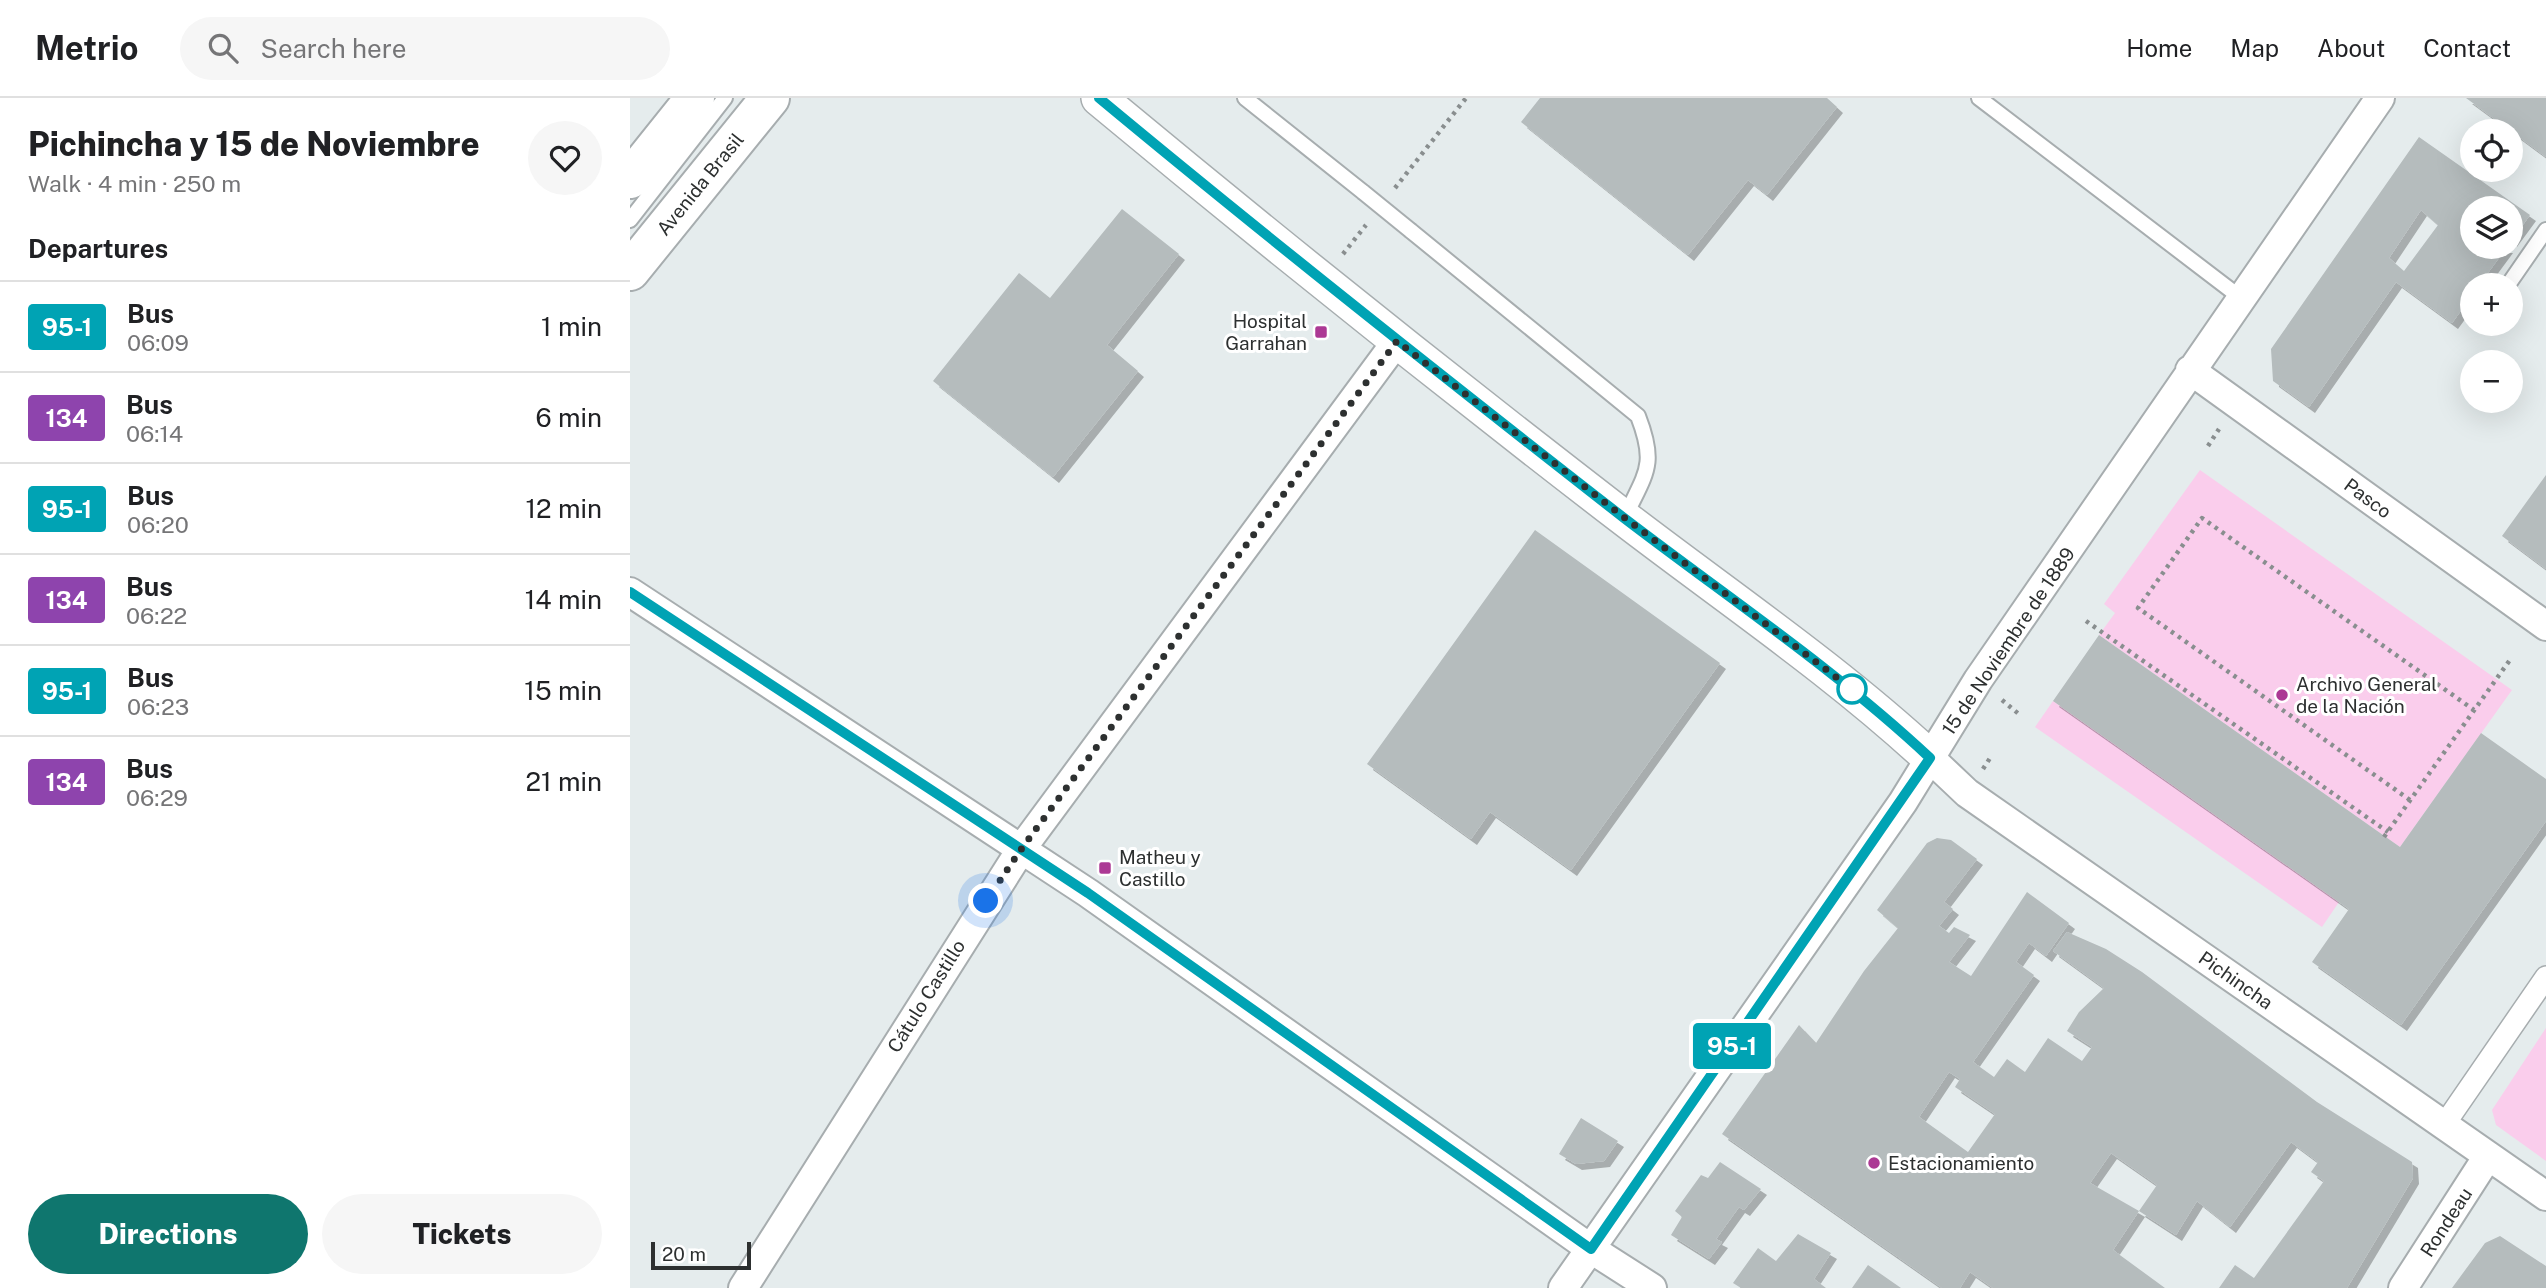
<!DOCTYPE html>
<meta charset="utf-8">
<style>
:root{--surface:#fff;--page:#f6f6f6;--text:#202124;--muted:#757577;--line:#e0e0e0;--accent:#0f766e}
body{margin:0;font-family:"Public Sans",sans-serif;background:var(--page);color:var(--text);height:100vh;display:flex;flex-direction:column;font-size:26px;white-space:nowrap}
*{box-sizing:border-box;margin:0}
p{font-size:23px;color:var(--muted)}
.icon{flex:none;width:38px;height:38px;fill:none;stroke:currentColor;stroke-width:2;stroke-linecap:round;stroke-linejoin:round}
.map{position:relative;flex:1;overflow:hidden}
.drawer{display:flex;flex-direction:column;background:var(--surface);width:630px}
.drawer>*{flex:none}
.badge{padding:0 14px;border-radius:5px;font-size:24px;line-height:46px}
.tools{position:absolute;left:1830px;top:21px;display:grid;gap:14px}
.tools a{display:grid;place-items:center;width:63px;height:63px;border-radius:50%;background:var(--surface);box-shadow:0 7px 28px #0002;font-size:35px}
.scale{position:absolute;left:21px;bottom:18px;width:100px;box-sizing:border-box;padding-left:7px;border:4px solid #2d3030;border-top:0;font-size:19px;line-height:24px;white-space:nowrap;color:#2d3030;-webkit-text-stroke:5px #fff;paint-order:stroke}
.you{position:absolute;width:35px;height:35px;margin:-18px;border:5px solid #fff;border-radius:50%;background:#1a73e8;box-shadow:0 0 0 10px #1a73e833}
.map>.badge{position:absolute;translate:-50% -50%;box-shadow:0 0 0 4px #fff}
h2{padding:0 28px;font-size:26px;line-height:63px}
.round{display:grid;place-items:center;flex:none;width:74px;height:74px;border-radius:37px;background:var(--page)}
.headline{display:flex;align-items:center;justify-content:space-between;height:119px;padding:0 28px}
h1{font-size:33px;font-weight:800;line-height:52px}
.button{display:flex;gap:14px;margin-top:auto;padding:14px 28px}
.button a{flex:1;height:80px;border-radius:42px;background:var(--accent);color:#fff;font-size:28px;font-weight:800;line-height:80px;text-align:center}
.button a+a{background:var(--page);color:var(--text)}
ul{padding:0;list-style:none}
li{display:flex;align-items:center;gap:21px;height:91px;padding:0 28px;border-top:2px solid var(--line)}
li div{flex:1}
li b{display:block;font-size:26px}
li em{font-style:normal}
li .badge{min-width:77px;font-weight:700;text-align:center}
header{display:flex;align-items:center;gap:42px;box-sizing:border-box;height:98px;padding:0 35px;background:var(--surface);border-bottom:2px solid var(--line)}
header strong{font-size:33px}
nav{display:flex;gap:38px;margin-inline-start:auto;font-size:24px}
.search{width:490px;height:63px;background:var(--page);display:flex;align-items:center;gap:18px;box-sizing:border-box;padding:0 24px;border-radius:38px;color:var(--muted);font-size:26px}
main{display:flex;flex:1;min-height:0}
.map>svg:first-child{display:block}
.green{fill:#facdec}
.building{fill:#b5bcbd;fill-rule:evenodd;filter:url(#shadow)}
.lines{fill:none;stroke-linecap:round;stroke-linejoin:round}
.service-casing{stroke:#a7adaf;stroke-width:18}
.pedestrian-casing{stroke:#a7adaf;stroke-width:24}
.minor-casing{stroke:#a7adaf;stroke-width:32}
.tertiary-casing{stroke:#a7adaf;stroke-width:38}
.secondary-casing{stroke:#a7adaf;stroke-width:42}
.path{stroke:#898e8f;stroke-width:4.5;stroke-dasharray:3.5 5;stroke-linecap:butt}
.service{stroke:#fff;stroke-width:14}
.pedestrian{stroke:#fff;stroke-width:21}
.minor{stroke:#fff;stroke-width:28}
.tertiary{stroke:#fff;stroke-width:35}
.secondary{stroke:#fff;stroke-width:38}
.service-bridge-casing{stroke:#a7adaf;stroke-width:18;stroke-linecap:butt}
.service-bridge{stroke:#fff;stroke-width:14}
.line-casing{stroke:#fff;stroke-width:16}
.line{stroke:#00a3b4;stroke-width:10}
.walk{stroke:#2d3030;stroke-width:7;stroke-dasharray:0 12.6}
.poi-dot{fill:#ac3994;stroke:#fff;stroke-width:2.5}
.stop-dot{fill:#fff;stroke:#00a3b4;stroke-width:3.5}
.labels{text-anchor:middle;stroke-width:6;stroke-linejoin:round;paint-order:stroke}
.street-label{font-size:19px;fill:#2d3030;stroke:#fff}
.poi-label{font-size:19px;fill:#2d3030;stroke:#fff;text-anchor:start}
</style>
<header>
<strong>Metrio</strong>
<div class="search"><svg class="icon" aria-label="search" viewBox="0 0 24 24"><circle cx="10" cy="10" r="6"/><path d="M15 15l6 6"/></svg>Search here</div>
<nav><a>Home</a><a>Map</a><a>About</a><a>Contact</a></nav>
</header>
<main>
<section class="drawer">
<div class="headline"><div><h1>Pichincha y 15 de Noviembre</h1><p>Walk · 4 min · 250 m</p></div><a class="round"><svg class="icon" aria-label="heart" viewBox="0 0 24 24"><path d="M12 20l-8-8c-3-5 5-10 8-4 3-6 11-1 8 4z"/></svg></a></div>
<h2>Departures</h2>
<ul>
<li><span class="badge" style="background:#00a3b4;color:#fff">95-1</span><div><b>Bus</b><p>06:09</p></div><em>1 min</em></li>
<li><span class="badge" style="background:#8e44ad;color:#fff">134</span><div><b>Bus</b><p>06:14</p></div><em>6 min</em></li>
<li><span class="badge" style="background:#00a3b4;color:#fff">95-1</span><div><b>Bus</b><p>06:20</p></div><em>12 min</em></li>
<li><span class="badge" style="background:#8e44ad;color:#fff">134</span><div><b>Bus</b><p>06:22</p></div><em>14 min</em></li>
<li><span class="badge" style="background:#00a3b4;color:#fff">95-1</span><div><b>Bus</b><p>06:23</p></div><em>15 min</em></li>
<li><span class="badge" style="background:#8e44ad;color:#fff">134</span><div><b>Bus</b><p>06:29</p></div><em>21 min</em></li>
</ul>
<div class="button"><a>Directions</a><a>Tickets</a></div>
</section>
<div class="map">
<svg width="1916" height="1190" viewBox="0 0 1916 1190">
<defs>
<filter id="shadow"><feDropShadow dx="6" dy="6" stdDeviation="0" flood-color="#0004"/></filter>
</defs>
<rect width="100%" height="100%" fill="#e5eced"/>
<path class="green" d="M1570,372L1882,592L1770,749L1469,537L1485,515L1474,506Z
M1423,603L1709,804L1692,829L1405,629Z
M1916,930V1063L1866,1027L1862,1012Z"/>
<path class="building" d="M910,0H1197L1207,9L1137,97L1118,82L1058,157L891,24Z
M1836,0H1916V59L1881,33Z
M1789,39L1900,117L1881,143V110H1843V149H1877L1849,187H1843V196L1822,225L1766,184L1679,309L1643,283L1641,251ZM1791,112L1808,127L1774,173L1759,160Z
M492,111L549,156L477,247L508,273L423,379L303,283L389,175L420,200Z
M1916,377V471L1872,438Z
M905,432L1090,565L941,772L860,714L841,741L737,666Z
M1469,537L1770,749L1851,635L1916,681V723L1771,927L1682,864L1719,811L1423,603Z
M1307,740L1321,742L1347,761L1314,804L1323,811L1309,828L1319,835L1324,829L1340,837L1319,864L1341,878L1397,794L1439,825L1416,858L1399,845L1386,864L1404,877L1343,964L1364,979L1377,961L1395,974L1418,940L1452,963L1462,949L1437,933L1449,914L1474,890L1423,853L1437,834L1476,851L1512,874L1687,1004L1782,1064L1783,1080L1717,1190H1589L1605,1167L1624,1180L1694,1083L1681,1074L1688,1064L1661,1044L1600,1129L1567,1103L1546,1137L1509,1113L1527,1087L1481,1055L1460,1085L1509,1113L1483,1152L1535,1190H1363L1340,1174L1330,1190H1312L1092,1036L1169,927L1186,945L1234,873L1268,830L1247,812L1297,745ZM1319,974L1330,981L1325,989L1365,1016L1338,1054L1289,1019Z
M951,1020L988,1043L974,1063L946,1066L929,1056Z
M1090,1064L1131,1091L1114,1112L1109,1109L1086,1141L1092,1144L1079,1161L1041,1137L1052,1119L1045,1113L1071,1077L1078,1080Z
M1168,1136L1201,1155L1184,1181L1196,1190H1111L1103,1185L1128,1150L1146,1163Z
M1870,1138L1916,1168V1190H1822L1855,1145Z
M1238,1167L1271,1190H1222Z"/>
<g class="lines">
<defs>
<path id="service" d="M615,0L733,94
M1349,0L1611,200
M0,122L95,0
M781,133L1008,318C1027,367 1016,374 995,419
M1878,187L1916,132"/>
<path id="pedestrian" d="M1814,1027L1916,879"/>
<path id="minor" d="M1560,272L1916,528
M0,494L458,795L961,1151L1022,1190
M1300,660L1337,695L1916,1098
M113,1190L392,750L767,243
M933,1190L1273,704L1348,582L1750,0
M1773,1190L1858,1058"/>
<path id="tertiary" d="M469,0C641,143 816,283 994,420C1097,499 1205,572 1300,660"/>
<path id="secondary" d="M0,81L65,0
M0,173L140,0"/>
</defs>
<use href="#service" class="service-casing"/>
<use href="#pedestrian" class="pedestrian-casing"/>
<use href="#minor" class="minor-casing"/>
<use href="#tertiary" class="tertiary-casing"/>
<use href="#secondary" class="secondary-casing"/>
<path class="path" d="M765,90L836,0
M713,156L736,127
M1578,348L1589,331
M1456,523L1758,734
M1372,602L1390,617
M1353,671L1362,657
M1780,702L1508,510L1572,420L1844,612
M1754,739L1882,559"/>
<use href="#service" class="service"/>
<use href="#pedestrian" class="pedestrian"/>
<use href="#minor" class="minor"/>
<use href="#tertiary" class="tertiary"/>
<use href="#secondary" class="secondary"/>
<defs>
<path id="service-bridge" d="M733,94L781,133"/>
</defs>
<use href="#service-bridge" class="service-bridge-casing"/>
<use href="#service-bridge" class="service-bridge"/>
</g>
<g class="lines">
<defs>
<path id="line" d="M0,494L458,795L961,1151L1300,660C1205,571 1097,499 994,420C817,282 641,143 469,0"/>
</defs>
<use href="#line" class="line-casing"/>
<use href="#line" class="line"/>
<path class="walk" d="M356,803L392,750L767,243L995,420L1222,591"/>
</g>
<g class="poi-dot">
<rect x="684" y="227" width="14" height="14" rx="3.5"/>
<circle cx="1652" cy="597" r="7"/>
<rect x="468" y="763" width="14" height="14" rx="3.5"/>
<circle cx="1244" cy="1065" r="7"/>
</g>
<circle class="stop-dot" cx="1222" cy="591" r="14"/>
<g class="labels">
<g class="street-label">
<text transform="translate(70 86) rotate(-51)" y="7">Avenida Brasil</text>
<text transform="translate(1738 400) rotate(36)" y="7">Pasco</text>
<text transform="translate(1378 543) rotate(-56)" y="7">15 de Noviembre de 1889</text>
<text transform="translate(1606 882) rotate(35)" y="7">Pichincha</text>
<text transform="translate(296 898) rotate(-58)" y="7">Cátulo Castillo</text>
<text transform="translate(1816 1124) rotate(-57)" y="7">Rondeau</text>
</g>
<g class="poi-label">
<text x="677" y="230" text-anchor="end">Hospital<tspan x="677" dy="22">Garrahan</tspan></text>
<text x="1666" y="593">Archivo General<tspan x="1666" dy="22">de la Nación</tspan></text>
<text x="489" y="766">Matheu y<tspan x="489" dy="22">Castillo</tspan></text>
<text x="1258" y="1072">Estacionamiento</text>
</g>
</g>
</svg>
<div class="tools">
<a><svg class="icon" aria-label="locate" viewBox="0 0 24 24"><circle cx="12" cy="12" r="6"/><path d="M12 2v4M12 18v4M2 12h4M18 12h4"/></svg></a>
<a><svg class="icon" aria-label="layers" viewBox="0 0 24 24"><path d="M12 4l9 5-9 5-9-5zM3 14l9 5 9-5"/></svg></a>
<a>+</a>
<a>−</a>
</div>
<div class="scale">20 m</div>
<div class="you" style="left:356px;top:803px"></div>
<b class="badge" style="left:1102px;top:948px;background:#00a3b4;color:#fff">95-1</b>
</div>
</main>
